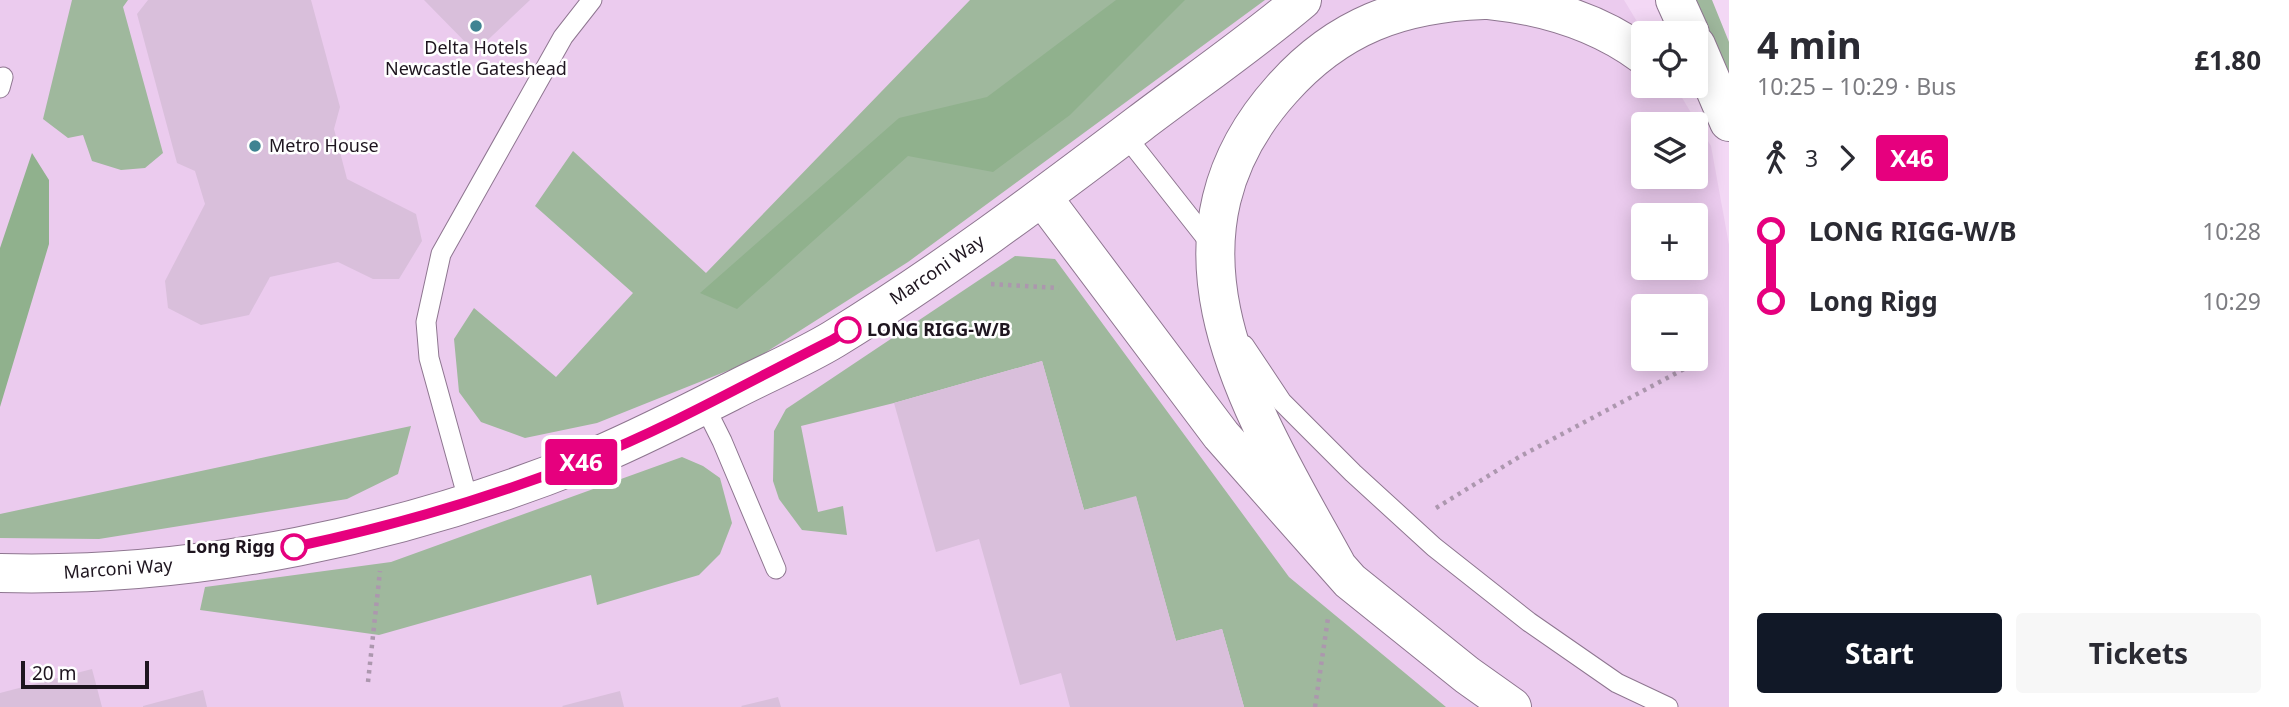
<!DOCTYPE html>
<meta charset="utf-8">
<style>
:root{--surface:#fff;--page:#f7f7f7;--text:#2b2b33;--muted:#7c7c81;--accent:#111827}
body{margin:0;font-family:"Noto Sans",sans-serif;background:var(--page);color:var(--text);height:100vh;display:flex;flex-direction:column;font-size:26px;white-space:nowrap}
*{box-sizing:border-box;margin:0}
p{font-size:23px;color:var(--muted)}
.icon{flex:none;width:38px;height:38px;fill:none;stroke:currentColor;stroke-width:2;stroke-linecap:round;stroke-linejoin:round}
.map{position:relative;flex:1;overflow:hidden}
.side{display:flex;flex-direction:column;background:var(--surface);width:560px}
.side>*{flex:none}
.badge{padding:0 14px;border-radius:5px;font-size:24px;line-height:46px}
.controls{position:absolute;left:1631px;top:21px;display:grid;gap:14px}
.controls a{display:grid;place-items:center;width:77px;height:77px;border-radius:7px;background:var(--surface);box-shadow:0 4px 18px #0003;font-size:35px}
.scale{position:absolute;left:21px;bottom:18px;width:128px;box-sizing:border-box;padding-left:7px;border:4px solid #1e151f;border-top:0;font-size:19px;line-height:24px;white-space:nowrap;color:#1e151f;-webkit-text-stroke:5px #fff;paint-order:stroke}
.map>.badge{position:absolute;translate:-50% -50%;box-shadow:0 0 0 4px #fff}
.legs{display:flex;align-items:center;gap:10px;height:77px;padding:0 28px;font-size:23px}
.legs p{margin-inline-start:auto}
.summary{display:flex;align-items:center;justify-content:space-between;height:119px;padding:0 28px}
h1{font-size:38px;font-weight:700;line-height:52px}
.cta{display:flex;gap:14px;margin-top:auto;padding:14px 28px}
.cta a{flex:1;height:80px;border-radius:7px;background:var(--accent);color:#fff;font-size:28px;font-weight:700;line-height:80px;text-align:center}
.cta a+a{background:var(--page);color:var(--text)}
ul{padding:0 28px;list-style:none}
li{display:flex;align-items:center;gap:24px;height:70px;font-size:26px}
li i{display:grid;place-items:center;width:10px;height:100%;margin:0 9px;background:currentColor}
li i::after{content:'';width:18px;height:18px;margin:-9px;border:5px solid;border-radius:50%;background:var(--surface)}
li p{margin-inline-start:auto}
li:first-child i{background:linear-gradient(#0000 50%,currentColor 0)}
li:last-child i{background:linear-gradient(currentColor 50%,#0000 0)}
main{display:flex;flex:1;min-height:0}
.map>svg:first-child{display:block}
.built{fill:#ebcbee;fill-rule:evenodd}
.green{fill:#9fb89d}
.forest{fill:#90b18d}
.building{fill:#d9bfdb}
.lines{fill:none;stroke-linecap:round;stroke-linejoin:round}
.lane-casing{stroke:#8e7690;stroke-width:21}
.secondary-casing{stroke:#8e7690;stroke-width:40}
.path{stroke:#ac97ae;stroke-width:4.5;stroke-dasharray:3.5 5;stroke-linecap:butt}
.lane{stroke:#fff;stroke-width:19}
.secondary{stroke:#fff;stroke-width:38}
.line-1-casing{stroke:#fff;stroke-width:16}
.line-1{stroke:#e6007e;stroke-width:10}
.poi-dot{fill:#3f8392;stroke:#fff;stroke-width:2.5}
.stop-1-dot{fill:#fff;stroke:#e6007e;stroke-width:3.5}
.labels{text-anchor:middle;stroke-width:5;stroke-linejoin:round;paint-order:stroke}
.poi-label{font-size:18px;fill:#1e151f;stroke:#fff}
.street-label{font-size:18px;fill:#1e151f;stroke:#fff}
.stop-label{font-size:18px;font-weight:bold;fill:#1e151f;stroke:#fff;text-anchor:start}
</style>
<main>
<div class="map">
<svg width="1729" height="707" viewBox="0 0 1729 707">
<rect width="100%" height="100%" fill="#f3d8f5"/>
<path class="built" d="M0,0H1624L1644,33L1643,86H1675L1711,146L1729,245V707H0ZM1643,124H1696V177H1643ZM1643,215H1696V268H1643ZM1643,306H1696V359H1643Z"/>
<path class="green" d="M72,0H128L123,7L163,153L145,168L121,170L92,161L83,135L68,138L43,119Z
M970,0H1265L908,262L752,361L597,423L525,438L481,422L459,392L454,339L474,308L556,377L633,293L535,206L573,151L706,273Z
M1695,0H1712L1729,42V78Z
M1015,256L1055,259L1289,577L1446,707H1244L1222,629L1176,641L1136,497L1084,510L1042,361L894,403L801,426L818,512L843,506L847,535L802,530L779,499L773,481L774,431L786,409Z
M411,426L398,474L347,499L99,539L0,538V514Z
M682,457L703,466L720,478L732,523L720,554L699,575L597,605L591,575L379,635L200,610L205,587L391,562Z"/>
<path class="forest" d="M1116,0H1185L1070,115L993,172L908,156L737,309L700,293L899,118L987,97Z
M32,153L49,180V244L0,407V248Z"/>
<path class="building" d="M148,0H311L340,107L334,129L347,179L416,214L422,241L399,279H373L338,262L270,277L249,315L201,325L168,308L165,281L205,204L195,171L177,163L137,14Z
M424,0H530L475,52Z
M1042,361L1084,510L1136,496L1176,641L1222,629L1244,707H1070L1061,673L1020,685L979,539L936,552L894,403Z
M92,669L102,707H0V693Z
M203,690L207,707H143V706Z
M620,691L624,707H563L562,706Z
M778,697L781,707H742L741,706Z"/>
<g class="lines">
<defs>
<path id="lane" d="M0,88L3,77
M1125,135L1214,248
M1244,345L1282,402L1353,473L1434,547L1529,622L1617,683L1668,707
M704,405L722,441L776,569
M469,503L429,358L426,322L441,254L563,37L592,0"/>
<path id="secondary" d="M1489,0C1545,6 1597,21 1643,55
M1675,0L1690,33
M1696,45L1729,122
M1043,198L1221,435L1350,581L1467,675L1512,707
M1336,564C1253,413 1142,245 1282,89C1338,26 1401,3 1484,0
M0,573C199,578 401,535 585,461C634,441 682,416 730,392C764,374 801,359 834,339C940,274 1040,199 1139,124C1193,83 1250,44 1302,0"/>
</defs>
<use href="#lane" class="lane-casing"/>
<use href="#secondary" class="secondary-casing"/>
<path class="path" d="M991,284L1059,288
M1436,508L1519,457L1699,361
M368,682L380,571
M1315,707L1328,618"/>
<use href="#lane" class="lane"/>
<use href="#secondary" class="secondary"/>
</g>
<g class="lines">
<defs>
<path id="line-1" d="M294,547C393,526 490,498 584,461C670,427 750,381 832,340L848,330"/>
</defs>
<use href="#line-1" class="line-1-casing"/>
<use href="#line-1" class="line-1"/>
</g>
<g class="poi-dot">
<circle cx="476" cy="26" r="7"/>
<circle cx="255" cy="146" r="7"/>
</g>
<g class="stop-1-dot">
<circle cx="848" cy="330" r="12"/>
<circle cx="294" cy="547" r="12"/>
</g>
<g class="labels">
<g class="poi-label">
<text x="476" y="54">Delta Hotels<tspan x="476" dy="21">Newcastle Gateshead</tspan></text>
<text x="269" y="152" text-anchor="start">Metro House</text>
</g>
<g class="street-label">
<text transform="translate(937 270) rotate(-34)" y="6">Marconi Way</text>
<text transform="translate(118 569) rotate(-4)" y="6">Marconi Way</text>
</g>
<g class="stop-label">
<text x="867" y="336">LONG RIGG-W/B</text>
<text x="275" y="553" text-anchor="end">Long Rigg</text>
</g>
</g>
</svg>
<div class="controls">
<a><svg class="icon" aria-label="locate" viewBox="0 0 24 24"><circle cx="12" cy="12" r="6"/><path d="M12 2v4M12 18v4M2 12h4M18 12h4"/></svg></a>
<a><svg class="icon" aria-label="layers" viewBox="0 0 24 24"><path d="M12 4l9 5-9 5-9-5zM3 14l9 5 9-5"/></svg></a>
<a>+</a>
<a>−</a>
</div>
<div class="scale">20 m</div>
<b class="badge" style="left:581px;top:462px;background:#e6007e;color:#fff">X46</b>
</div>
<section class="side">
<div class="summary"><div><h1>4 min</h1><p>10:25 – 10:29 · Bus</p></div><b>£1.80</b></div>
<div class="legs"><svg class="icon" aria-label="walk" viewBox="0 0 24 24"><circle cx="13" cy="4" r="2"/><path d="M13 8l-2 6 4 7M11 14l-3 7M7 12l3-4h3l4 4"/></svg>3<svg class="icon" aria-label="forward" viewBox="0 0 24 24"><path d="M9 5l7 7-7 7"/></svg><b class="badge" style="background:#e6007e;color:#fff">X46</b></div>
<ul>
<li><i style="color:#e6007e"></i><b>LONG RIGG-W/B</b><p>10:28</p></li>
<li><i style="color:#e6007e"></i><b>Long Rigg</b><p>10:29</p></li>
</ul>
<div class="cta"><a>Start</a><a>Tickets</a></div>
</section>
</main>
